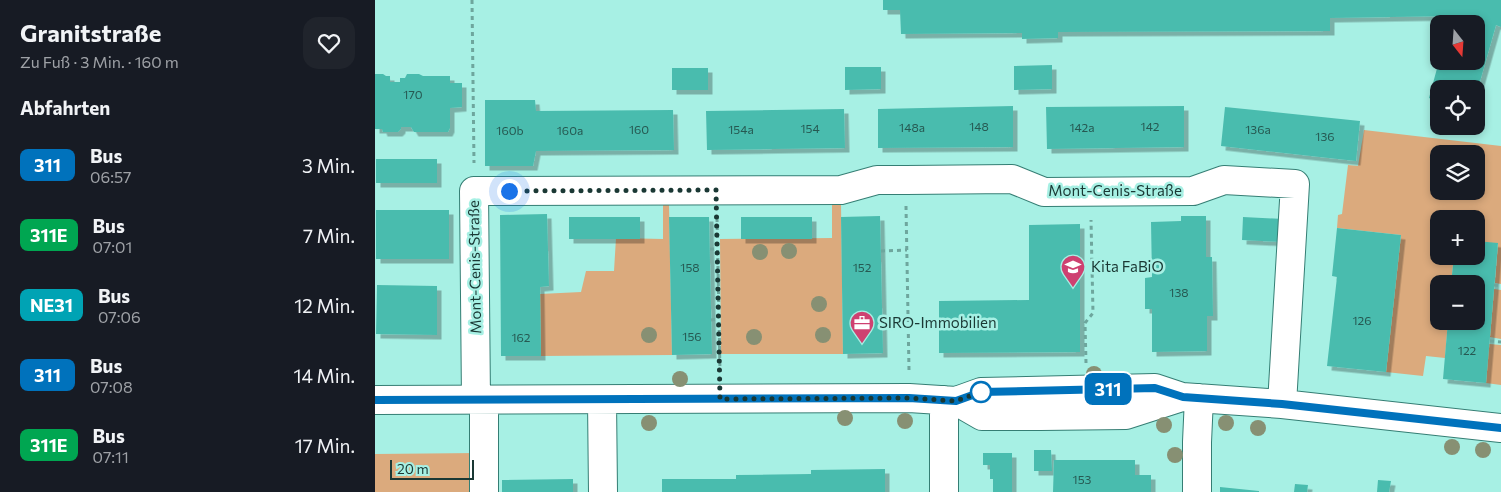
<!DOCTYPE html>
<html lang="de">
<meta charset="utf-8">
<style>
:root{--surface:#171b24;--page:#20242c;--text:#f1f3f6;--muted:#9ea1a6}
body{margin:0;font-family:Commissioner,sans-serif;background:var(--page);color:var(--text);height:100vh;display:flex;flex-direction:column;font-size:19px;white-space:nowrap}
*{box-sizing:border-box;margin:0}
p{font-size:16px;color:var(--muted)}
.icon{flex:none;width:28px;height:28px;fill:none;stroke:currentColor;stroke-width:2;stroke-linecap:round;stroke-linejoin:round}
.map{position:relative;flex:1;overflow:hidden}
.sheet{display:flex;flex-direction:column;background:var(--surface);width:375px}
.sheet>*{flex:none}
.badge{padding:0 10px;border-radius:8px;font-size:18px;line-height:32px}
.needle{width:32px;rotate:163deg}
.tools{position:absolute;left:1055px;top:15px;display:grid;gap:10px}
.tools a{display:grid;place-items:center;width:55px;height:55px;border-radius:10px;background:var(--surface);box-shadow:0 2px 8px #0003;font-size:25px}
.scale{position:absolute;left:15px;bottom:12px;width:84px;box-sizing:border-box;padding-left:5px;border:2px solid #1a3834;border-top:0;font-size:14px;line-height:18px;white-space:nowrap;color:#1a3834;-webkit-text-stroke:4px #a7f0e4;paint-order:stroke}
.you{position:absolute;width:25px;height:25px;margin:-12px;border:4px solid #fff;border-radius:50%;background:#1a73e8;box-shadow:0 0 0 8px #1a73e833}
.map>.badge{position:absolute;translate:-50% -50%;box-shadow:0 0 0 2px #fff}
h2{padding:0 20px;font-size:19px;line-height:45px}
.round{display:grid;place-items:center;flex:none;width:52px;height:52px;border-radius:15px;background:var(--page)}
.head{display:flex;align-items:center;justify-content:space-between;height:85px;padding:0 20px}
h1{font-size:24px;font-weight:700;line-height:38px}
ul{padding:0;list-style:none}
li{display:flex;align-items:center;gap:15px;height:70px;padding:0 20px}
li div{flex:1}
li b{display:block;font-size:19px}
li em{font-style:normal}
li .badge{min-width:55px;font-weight:700;text-align:center}
main{display:flex;flex:1;min-height:0}
.map>svg:first-child{display:block}
.green{fill:#dbaa7d;fill-rule:evenodd}
.building{fill:#4abcae;filter:url(#shadow)}
.lines{fill:none;stroke-linecap:round;stroke-linejoin:round}
.minor-casing{stroke:#357e74;stroke-width:30}
.path{stroke:#6ea69d;stroke-width:3;stroke-dasharray:4 4;stroke-linecap:butt}
.minor{stroke:#fff;stroke-width:28}
.tree{fill:#879073}
.line-casing{stroke:#fff;stroke-width:11}
.line{stroke:#0072bc;stroke-width:8}
.walk{stroke:#1a3834;stroke-width:5;stroke-dasharray:0 9}
.stop-dot{fill:#fff;stroke:#0072bc;stroke-width:2.5}
.labels{text-anchor:middle;stroke-width:5;stroke-linejoin:round;paint-order:stroke}
.number-label{font-size:12px;fill:#265952}
.street-label{font-size:15px;fill:#1a3834;stroke:#a7f0e4}
.poi-label{font-size:15px;fill:#1a3834;stroke:#a7f0e4;text-anchor:start}
</style>
<main>
<section class="sheet">
<div class="head"><div><h1>Granitstraße</h1><p>Zu Fuß · 3 Min. · 160 m</p></div><a class="round"><svg class="icon" aria-label="heart" viewBox="0 0 24 24"><path d="M12 20l-8-8c-3-5 5-10 8-4 3-6 11-1 8 4z"/></svg></a></div>
<h2>Abfahrten</h2>
<ul>
<li><span class="badge" style="background:#0072bc;color:#fff">311</span><div><b>Bus</b><p>06:57</p></div><em>3 Min.</em></li>
<li><span class="badge" style="background:#00a651;color:#fff">311E</span><div><b>Bus</b><p>07:01</p></div><em>7 Min.</em></li>
<li><span class="badge" style="background:#00a3b4;color:#fff">NE31</span><div><b>Bus</b><p>07:06</p></div><em>12 Min.</em></li>
<li><span class="badge" style="background:#0072bc;color:#fff">311</span><div><b>Bus</b><p>07:08</p></div><em>14 Min.</em></li>
<li><span class="badge" style="background:#00a651;color:#fff">311E</span><div><b>Bus</b><p>07:11</p></div><em>17 Min.</em></li>
</ul>
</section>
<div class="map">
<svg width="1126" height="492" viewBox="0 0 1126 492">
<defs>
<filter id="shadow"><feDropShadow dx="4.5" dy="4.5" stdDeviation="0" flood-color="#0004"/></filter>
</defs>
<rect width="100%" height="100%" fill="#a7f0e4"/>
<path class="green" d="M989,130L1126,146V284L1120,283L1123,244L1101,241V219H1064V256H1079L1076,284H1064V321H1073L1070,358L1051,356L1048,376L1011,372L1026,235L962,228L963,215L967,214L973,165L983,166ZM1064,154H1101V191H1064Z
M457,203L466,204L468,354H346L345,239L457,238Z
M288,205H294L297,355L166,356L165,294L206,292L211,271H239L241,238L288,239Z
M1119,289L1126,290V339L1115,337Z
M1114,344L1126,345V385L1111,383Z
M102,453L103,492H0V454Z"/>
<path class="building" d="M508,0H1126V27L1121,25L1102,92L1101,89H1064V104L1058,103L1059,100L1054,98L1064,61H1101V24H1075L1077,16L955,18V31L683,32V38L647,39V33L526,34L525,10H508Z
M677,65V89L639,90V66Z
M470,67H506V89L470,90Z
M297,68H333V90H297Z
M0,74H8L11,76H15V82H25V78H30L32,74H44L48,76H75V83H87V107L75,108V128L73,132H39L36,127H26V129L23,132H8L7,129H0Z
M110,100H160L161,111L298,110L299,150L161,151L158,166H110Z
M638,106V147L503,148V109Z
M809,106V147L672,149L671,107Z
M850,107L985,121L981,161L846,146Z
M469,109L470,148L332,150L331,111Z
M1,159H62V183H1Z
M1,210H74V259H1Z
M172,214L174,286L165,287L166,356H126L125,215Z
M505,216L508,353L468,354L466,217Z
M806,216H831V257H837L838,316H832V351L777,352V309H770V278L777,277L776,222L806,221Z
M194,217H265V239H194Z
M294,217H334L337,354L297,355Z
M366,217H437V239H366Z
M868,217L909,219L907,242L867,240Z
M705,224V352L564,353V301L654,300V225Z
M962,228L1026,235L1011,372L952,366L962,277L957,276Z
M1101,241L1123,243L1111,383L1068,379L1073,321H1101V284H1076L1079,256H1101Z
M2,285L62,286V335L1,334Z
M659,450H676L677,471H659Z
M608,453H637V492H618V479H615V465H608Z
M679,460H760V475H776V492H678Z
M510,469V492H287V479H361V475L436,474V470Z
M198,479V492H127V480Z
M1003,480L1016,481L1014,492H1002Z
M920,484L933,485L932,492H919Z
M845,487L884,491V492H845Z"/>
<g class="lines">
<defs>
<path id="minor" d="M0,400L534,398L581,401L606,392L780,388L807,397L907,404L1126,428
M101,400L99,191L466,190L502,180H531L637,179L669,192L818,191L849,180L920,184L907,404
M109,400V492
M227,400L228,492
M569,400V492
M581,401L607,416H666L751,415L807,397
M822,492V442L824,398"/>
</defs>
<use href="#minor" class="minor-casing"/>
<path class="path" d="M97,0L99,163
M531,206L534,370
M342,218L345,372
M335,249H342
M506,251L532,250
M1119,285L1126,286
M507,319H533
M336,320L344,319
M1115,341L1126,342
M711,363L710,323L718,313L716,220"/>
<use href="#minor" class="minor"/>
</g>
<g class="tree">
<circle cx="414" cy="251" r="8"/>
<circle cx="385" cy="252" r="8"/>
<circle cx="444" cy="304" r="8"/>
<circle cx="274" cy="335" r="8"/>
<circle cx="448" cy="335" r="8"/>
<circle cx="379" cy="337" r="8"/>
<circle cx="719" cy="374" r="8"/>
<circle cx="305" cy="379" r="8"/>
<circle cx="470" cy="418" r="8"/>
<circle cx="530" cy="421" r="8"/>
<circle cx="274" cy="423" r="8"/>
<circle cx="851" cy="423" r="8"/>
<circle cx="789" cy="425" r="8"/>
<circle cx="883" cy="428" r="8"/>
<circle cx="1077" cy="447" r="8"/>
<circle cx="1108" cy="450" r="8"/>
<circle cx="800" cy="455" r="8"/>
</g>
<g class="lines">
<defs>
<path id="line" d="M0,400L534,398L581,401L606,392L780,388L808,397L907,404L1126,428"/>
</defs>
<use href="#line" class="line-casing"/>
<use href="#line" class="line"/>
<path class="walk" d="M134,191L341,190L345,399L534,398L581,401L606,392"/>
</g>
<defs>
<symbol id="school-pin" viewBox="-11 -11 22 30"><path d="M0 17L-7.5 6A9.5 9.5 0 1 1 7.5 6Z" fill="#ce4171" stroke="#a7f0e4"/><path d="M0-5L7-2L0 1L-7-2ZM-4 1L0 2.5L4 1V4Q0 6-4 4Z" fill="#fff"/></symbol>
<symbol id="office-pin" viewBox="-11 -11 22 30"><path d="M0 17L-7.5 6A9.5 9.5 0 1 1 7.5 6Z" fill="#ce4171" stroke="#a7f0e4"/><path d="M-6-3h4V-5.5h4V-3h4V5H-6ZM-1-4.5V-3h2v-1.5ZM-6 0V1H6V0Z" fill="#fff"/></symbol>
</defs>
<g fill-rule="evenodd">
<use href="#school-pin" x="684" y="253" width="28" height="38"/>
<use href="#office-pin" x="473" y="309" width="28" height="38"/>
</g>
<circle class="stop-dot" cx="606" cy="392" r="10"/>
<g class="labels">
<g class="number-label">
<text x="38" y="99">170</text>
<text x="604" y="131">148</text>
<text x="775" y="131">142</text>
<text x="537" y="132">148a</text>
<text x="707" y="132">142a</text>
<text x="435" y="133">154</text>
<text x="264" y="134">160</text>
<text x="366" y="134">154a</text>
<text x="883" y="134">136a</text>
<text x="135" y="135">160b</text>
<text x="195" y="135">160a</text>
<text x="950" y="141">136</text>
<text x="315" y="272">158</text>
<text x="487" y="272">152</text>
<text x="804" y="297">138</text>
<text x="987" y="325">126</text>
<text x="317" y="341">156</text>
<text x="146" y="342">162</text>
<text x="1092" y="355">122</text>
<text x="707" y="484">153</text>
</g>
<g class="street-label">
<text x="740" y="196">Mont-Cenis-Straße</text>
<text transform="translate(100 267) rotate(-91)" y="5">Mont-Cenis-Straße</text>
</g>
<g class="poi-label">
<text x="716" y="272">Kita FaBiO</text>
<text x="504" y="328">SIRO-Immobilien</text>
</g>
</g>
</svg>
<div class="tools">
<a><svg class="needle" viewBox="-14 -14 28 28"><path d="M0-13l5 13h-10z" fill="#e53935"/><path d="M0 13l5-13h-10z" fill="#9ea1a6"/></svg></a>
<a><svg class="icon" aria-label="locate" viewBox="0 0 24 24"><circle cx="12" cy="12" r="6"/><path d="M12 2v4M12 18v4M2 12h4M18 12h4"/></svg></a>
<a><svg class="icon" aria-label="layers" viewBox="0 0 24 24"><path d="M12 4l9 5-9 5-9-5zM3 14l9 5 9-5"/></svg></a>
<a>+</a>
<a>−</a>
</div>
<div class="scale">20 m</div>
<div class="you" style="left:134px;top:191px"></div>
<b class="badge" style="left:733px;top:389px;background:#0072bc;color:#fff">311</b>
</div>
</main>
